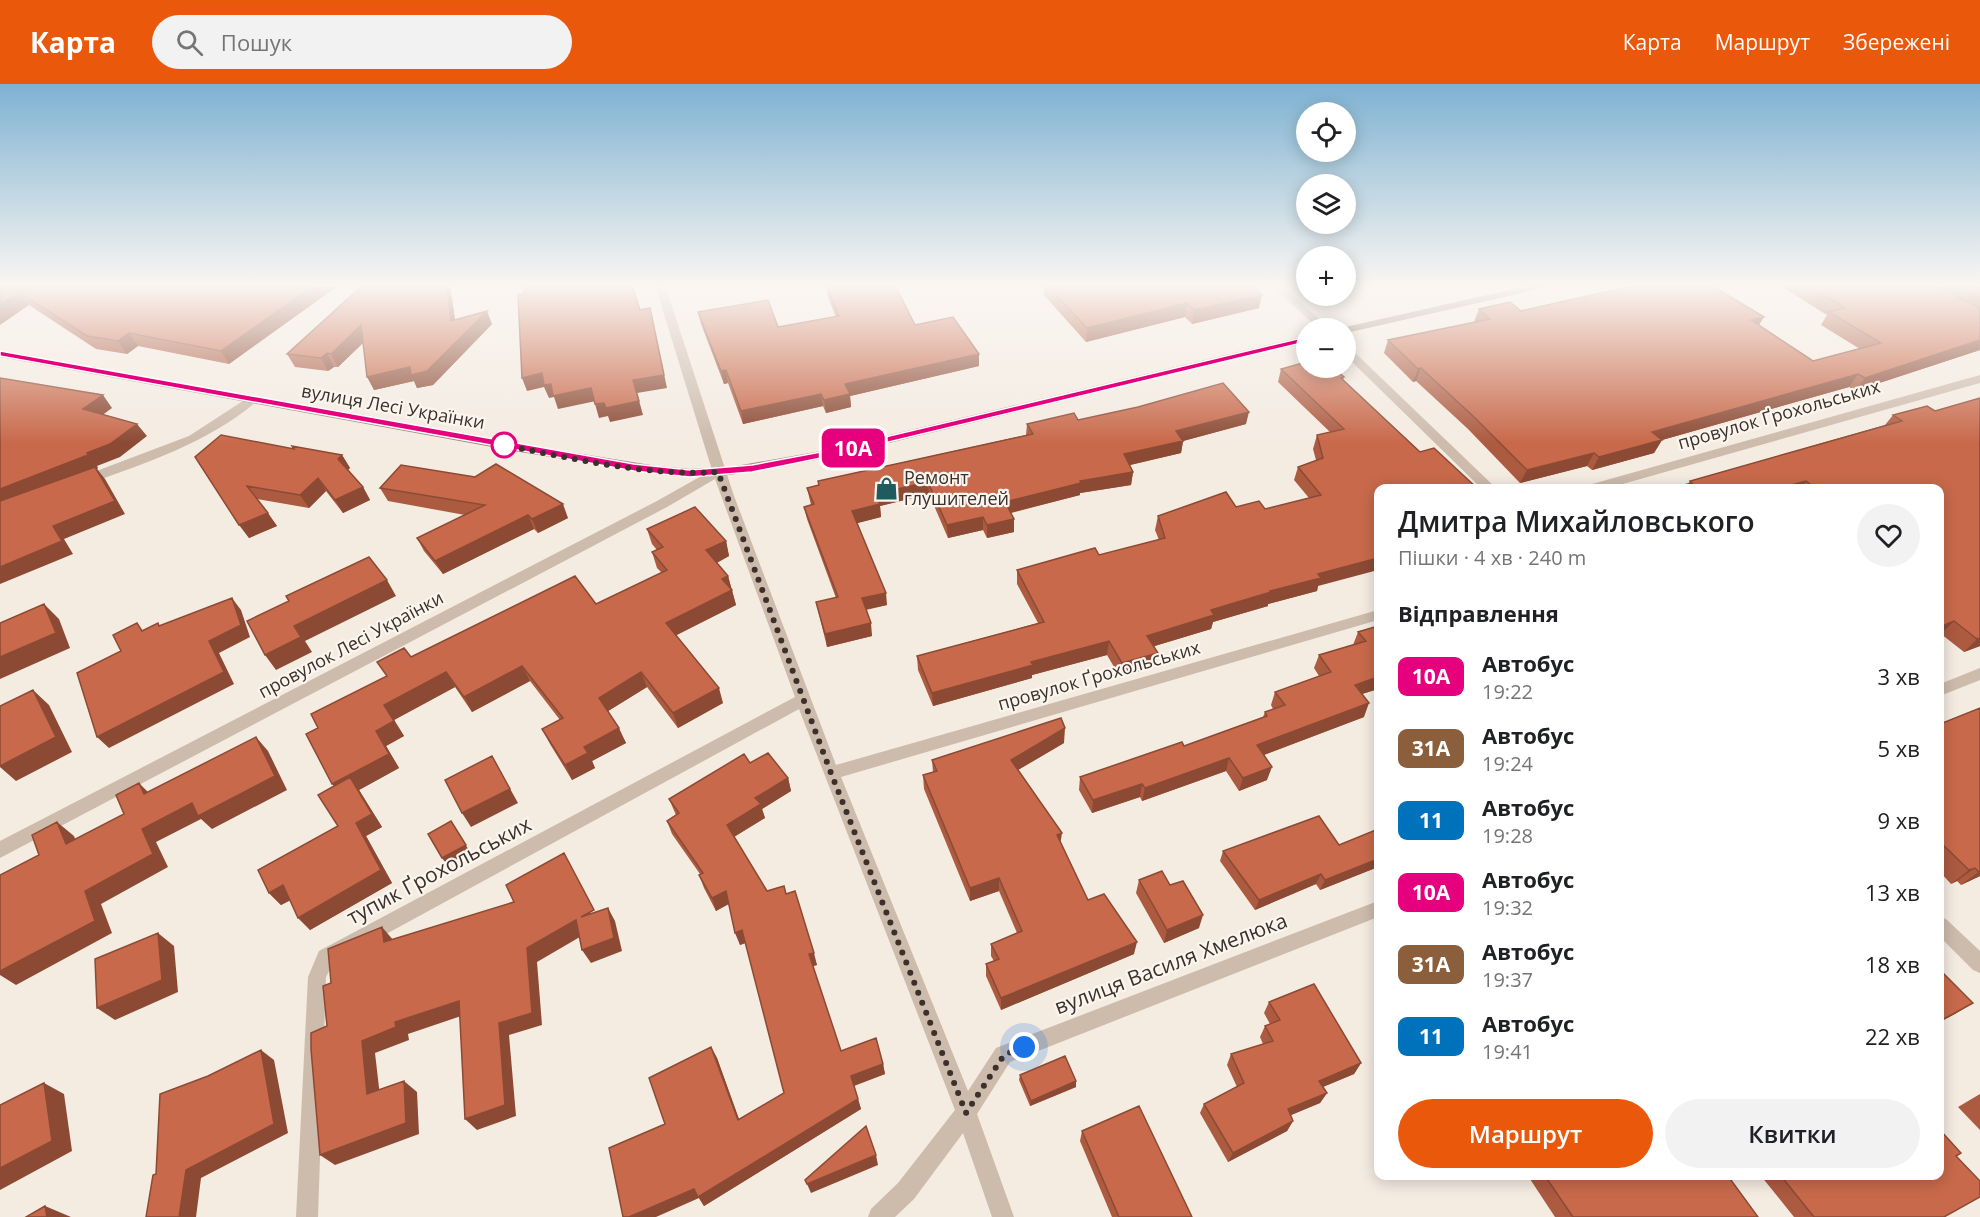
<!DOCTYPE html>
<html lang="uk">
<meta charset="utf-8">
<style>
:root{--surface:#fff;--page:#f2f2f2;--text:#202124;--muted:#757577;--accent:#ea580c}
body{margin:0;font-family:"Open Sans",sans-serif;background:var(--page);color:var(--text);height:100vh;display:flex;flex-direction:column;font-size:22px;white-space:nowrap}
*{box-sizing:border-box;margin:0}
p{font-size:20px;color:var(--muted)}
.icon{flex:none;width:33px;height:33px;fill:none;stroke:currentColor;stroke-width:2;stroke-linecap:round;stroke-linejoin:round}
.map{position:relative;flex:1;overflow:hidden}
.side{position:absolute;left:1374px;top:400px;width:570px;height:696px;display:flex;flex-direction:column;background:var(--surface);border-radius:12px;box-shadow:0 3px 15px #0003}
.side>*{flex:none}
.badge{padding:0 12px;border-radius:9px;font-size:21px;line-height:39px}
.fabs{position:absolute;left:1296px;top:18px;display:grid;gap:12px}
.fabs a{display:grid;place-items:center;width:60px;height:60px;border-radius:50%;background:var(--surface);box-shadow:0 3px 15px #0003;font-size:30px}
.you{position:absolute;width:30px;height:30px;margin:-15px;border:4px solid #fff;border-radius:50%;background:#1a73e8;box-shadow:0 0 0 9px #1a73e833}
.map>.badge{position:absolute;translate:-50% -50%;box-shadow:0 0 0 3px #fff}
h2{padding:0 24px;font-size:22px;line-height:54px}
.round{display:grid;place-items:center;flex:none;width:63px;height:63px;border-radius:32px;background:var(--page)}
.headline{display:flex;align-items:center;justify-content:space-between;height:102px;padding:0 24px}
h1{font-size:28px;font-weight:600;line-height:45px}
.action{display:flex;gap:12px;margin-top:auto;padding:12px 24px}
.action a{flex:1;height:69px;border-radius:36px;background:var(--accent);color:#fff;font-size:24px;font-weight:600;line-height:69px;text-align:center}
.action a+a{background:var(--page);color:var(--text)}
ul{padding:0;list-style:none}
li{display:flex;align-items:center;gap:18px;height:72px;padding:0 24px}
li div{flex:1}
li b{display:block;font-size:22px}
li em{font-style:normal}
li .badge{min-width:66px;font-weight:700;text-align:center}
header{display:flex;align-items:center;gap:36px;box-sizing:border-box;height:84px;padding:0 30px;background:var(--accent);color:#fff}
header strong{font-size:28px}
nav{display:flex;gap:33px;margin-inline-start:auto;font-size:21px}
.search{width:420px;height:54px;background:var(--page);display:flex;align-items:center;gap:15px;box-sizing:border-box;padding:0 21px;border-radius:33px;color:var(--muted);font-size:22px}
.map>svg:first-child{display:block}
.lines{fill:none;stroke-linecap:round;stroke-linejoin:round}
.minor{fill:#cdbbac;fill-rule:evenodd}
.tertiary{fill:#cdbbac;fill-rule:evenodd}
.secondary{fill:#a18a7d;fill-rule:evenodd}
.wall{fill:#ac5a40}
.shaded-wall{fill:#8c4a34}
.building{fill:#c8694b;stroke:#8c4a34;stroke-width:1.5}
.line{fill:#e6007e;stroke:#fff;stroke-width:1.5}
.walk{stroke:#3b302b;stroke-width:6;stroke-dasharray:0 10.8}
.stop-dot{fill:#fff;stroke:#e6007e;stroke-width:3}
.labels{text-anchor:middle;stroke-width:4.5;stroke-linejoin:round;paint-order:stroke}
.street-label{font-size:18px;fill:#3b302b;stroke:#fbf5ee}
.poi-label{font-size:18px;fill:#3b302b;stroke:#fbf5ee;text-anchor:start}
.near-street-label{font-size:21px;fill:#3b302b;stroke:#fbf5ee}
</style>
<header>
<strong>Карта</strong>
<div class="search"><svg class="icon" aria-label="search" viewBox="0 0 24 24"><circle cx="10" cy="10" r="6"/><path d="M15 15l6 6"/></svg>Пошук</div>
<nav><a>Карта</a><a>Маршрут</a><a>Збережені</a></nav>
</header>
<div class="map">
<svg width="1980" height="1133" viewBox="0 0 1980 1133">
<rect width="100%" height="100%" fill="#f4ebe1"/>
<g class="lines">
<path class="minor" d="M655,201H665L734,412L836,681L1378,526V536L841,693L968,1007L996,964L1378,817V833L1010,978L977,1030L1014,1133H992L963,1049L914,1115L895,1133H868L871,1125L898,1099L955,1026L799,625L333,879L326,893L318,1133H296L308,893L319,867L795,613L715,395L667,423L0,774V757L657,417L712,386Z
M1271,201H1282L1329,244H1318Z
M1980,291V299L1605,405H1583L1585,402Z
M252,311L258,315L256,318C207,359 148,378 88,400H78L77,397L78,394L189,352Z
M1980,584V596L1940,612V600Z"/>
<path class="tertiary" d="M1346,263L1350,264L1497,405H1482L1346,272Z
M1940,833L1946,835L1980,867V889L1973,886L1940,853Z"/>
<path class="secondary" d="M1532,201H1549L1544,204L1346,249V244H1341Z
M1306,252V258L827,374L730,391L690,393L657,390L520,368L0,273V267L520,360L657,382L690,385L730,383L827,366Z"/>
</g>
<path class="wall" d="M0,201H339L229,280L138,262L127,270L96,265L29,221Z
M363,201H450L455,236L492,240L433,301L417,304L414,297L374,306L363,259L338,283H334L328,287L295,283L287,270Z
M826,201L915,241L979,282L850,312L851,323L826,329L823,322L743,340L728,299L724,300L701,240L698,228L778,243L836,233L828,213Z
M1044,201H1252L1259,224L1192,240L1185,233L1086,258L1044,211Z
M1779,201H1980V266L1855,307L1849,303L1662,356L1654,369L1592,386L1587,382L1520,399L1468,345L1416,297L1413,298L1384,269L1388,256L1474,238L1479,225L1764,233L1759,241L1813,277L1860,265L1821,241L1827,231Z
M1281,285L1344,293L1343,296L1420,368L1318,502L1317,507L1268,520V522L1213,538L1211,545L1154,562L1158,569L1155,582L1120,593L1107,571L1032,591V594L933,622L918,586L917,572L1038,539L1017,500V486L1099,471L1159,456L1155,446L1158,432L1236,423L1265,425L1309,414L1294,396L1298,383L1316,376L1313,365L1317,351L1330,348L1278,298Z
M1927,322L1980,562L1964,568L1941,550L1940,405H1667L1688,400L1690,397L1885,341L1893,331Z
M1078,336L1246,340L1183,357L1181,369L1129,381L1133,388L1131,401L1080,409V411L1011,429L1014,435V448L987,454L983,446L948,454L929,410L880,422L881,433L857,439L887,521L866,526L872,552L827,563L819,530L816,518L836,514L807,435L804,423L811,421L807,404L818,401V397L1026,351L1027,340Z
M294,365L342,371L350,384L348,386L363,403L370,416L343,429L326,407L309,424L257,415L277,442L249,454L195,373Z
M380,404L568,434L538,449L534,445L443,490L424,467L417,454L465,431L388,417Z
M647,445L726,457L729,472L717,479L728,492L736,521L676,551L723,619L678,644L647,603L608,627L626,659L592,677L595,684L572,696L550,660L542,645L560,636L530,597L472,628L455,603L394,636L404,652L386,662L399,684L359,706L382,743L366,752L392,799L310,846L290,816L281,821L269,809L338,742L334,702L318,644L411,573L596,520L662,489L657,484L652,468L657,466L652,460Z
M1378,542V605L1362,610L1364,633L1264,671L1267,696L1239,707L1226,687L1142,717L1140,713L1092,729L1079,706L1080,693L1184,662L1263,633L1265,628L1273,625L1271,621L1275,608L1319,592L1314,584L1319,571L1353,561L1358,548Z
M1980,624V792L1961,801L1957,797L1951,800L1940,788V640Z
M1064,659L1018,686L1061,758L1088,816L1134,870L1001,926L986,892V880L994,877L991,872V860L1017,849L999,807L970,817L924,705L923,691L933,688L932,676Z
M750,679L788,694L791,707L762,725L765,734L734,753L767,807L786,810L817,881L813,882L841,967L883,980L885,990L854,1002L861,1025L704,1122L699,1114L665,1040L711,963L717,974L739,1036L784,1009L746,859L740,861L729,820L716,827L704,804L699,791L700,790L672,750L667,737L676,731L669,715Z
M1378,745V783L1320,806L1316,800L1255,826L1220,777L1223,767L1339,761Z
M1139,796L1170,801L1199,844L1164,859L1136,809Z
M1269,918L1361,979L1354,990L1323,1003L1327,1009L1320,1019L1290,1031L1293,1037L1287,1047L1228,1078L1200,1029L1204,1020L1237,1003L1227,981L1231,970L1263,960L1260,953L1265,942L1270,940L1264,929Z
M1020,991L1076,1003L1030,1022L1019,996Z
M1980,1010V1046L1958,1023Z
M1082,1047L1192,1133H1112L1080,1057Z
M1956,1072L1944,1133H1794L1761,1092H1940Z
M1528,1092H1728L1758,1133H1555Z"/>
<path class="shaded-wall" d="M314,201H339L229,280L221,267Z
M447,201H450L457,250L451,237Z
M19,208L29,221L0,241V221Z
M1262,211L1259,224L1192,240L1194,226Z
M1187,219L1185,233L1086,258L1087,244Z
M650,224L667,304L637,309L643,331L610,338L608,332L599,334L595,320L604,319L633,296Z
M487,227L492,240L433,301L417,304L414,297L374,306L367,293Z
M1764,233L1756,245L1751,236Z
M361,241L367,255L338,283L331,270Z
M129,249L138,262L127,270L118,257Z
M1980,256V266L1855,307L1865,294Z
M327,269L334,283L328,287L321,274Z
M979,270V282L850,312L851,323L826,329L824,316L845,300Z
M1421,284L1416,297L1413,298L1418,285Z
M726,286L728,299L724,300L721,287Z
M542,289L551,300L591,304L596,317L558,325L554,313L549,314L544,303L527,307L522,294Z
M1858,290L1849,303L1662,356L1654,369L1592,386L1599,373L1652,348Z
M821,310L823,322L743,340L741,327Z
M103,311L112,324L93,338L83,325Z
M1249,328L1246,340L1183,357L1181,369L1122,383L1124,370L1176,347Z
M137,340L147,352L120,373L97,382L98,384L97,385L105,395L125,430L64,455L73,470L0,500V483L53,442L0,422V405L87,369Z
M1594,369L1587,382L1520,399L1527,386Z
M342,371L350,384L345,388L338,375Z
M1133,388L1131,401L1080,409V411L1005,430V418L1080,397Z
M318,394L326,407L309,424L300,411Z
M1806,397L1800,405H1776Z
M928,398L929,410L880,422L881,433L854,440L852,427L875,410Z
M363,403L370,416L343,429L335,416Z
M563,420L568,434L538,449L532,435Z
M268,429L277,442L249,454L239,441Z
M528,431L534,445L443,490L435,477Z
M983,433V446L948,454L947,441Z
M1014,435V448L987,454V441Z
M726,457L729,472L710,482L706,466Z
M1378,474V486L1318,502L1317,507L1268,520V522L1213,538L1211,545L1145,565L1147,552L1211,526L1318,490Z
M728,492L736,521L671,554L666,539L722,495Z
M387,496L396,512L305,557L312,568L276,586L265,571L294,542Z
M886,509L887,521L863,526L862,514Z
M232,514L241,526L250,553L219,569L234,600L109,664L97,653L209,557Z
M44,520L59,535L70,564L0,595V573Z
M1954,537L1940,551V543Z
M871,539L872,552L827,563L825,550Z
M1980,554V562L1964,568L1977,555Z
M1109,557L1107,571L1032,591V594L933,622L932,609L1031,578Z
M1158,569L1155,582L1120,593L1122,579Z
M522,582L530,597L472,628L464,613Z
M446,588L455,603L394,636L404,652L386,662L399,684L359,706L382,743L366,752L392,799L310,846L298,834L356,739L344,714L332,700L376,647L384,621Z
M641,588L647,603L605,629L599,614Z
M1378,593V605L1349,614L1355,601Z
M719,604L723,619L678,644L673,629Z
M33,606L49,621L72,668L16,697L0,683V682Z
M1369,619L1364,633L1253,675L1257,661Z
M619,644L626,659L592,677L595,684L572,696L565,681L584,663Z
M1065,644L1064,659L1011,690V676Z
M256,653L268,667L287,706L212,745L201,735L156,758L168,783L101,820L112,849L16,901L0,891V887L85,807L142,745Z
M492,672L518,719L471,743L462,729Z
M1229,674L1226,687L1142,717L1145,704Z
M1272,683L1267,696L1239,707L1243,694Z
M788,694L791,707L762,725L765,734L732,754L727,741L755,714Z
M139,699L153,713L144,710Z
M1142,700L1140,713L1092,729L1093,716Z
M451,737L470,768L447,781L442,774Z
M57,738L74,752L82,773L66,760Z
M1062,749L1060,762L1057,751Z
M1378,775V783L1320,806L1325,796Z
M1975,784L1957,797L1951,800L1969,786Z
M1980,787V792L1961,801Z
M1321,790L1316,800L1255,826L1259,816Z
M999,794V807L970,817V804Z
M283,801L295,814L281,821L269,809Z
M726,807L730,819L716,827L712,814Z
M608,824L615,837L622,867L591,879L582,866Z
M1203,831L1199,844L1164,859L1167,846Z
M576,836L585,850L537,878L542,941L509,951L516,1032L477,1046L465,1035L499,939L527,864Z
M382,843L394,857L384,858Z
M742,846L747,858L740,861L735,849Z
M158,849L174,862L178,908L115,936L97,924Z
M1137,858L1134,870L1001,926V914Z
M814,869L817,881L813,882L809,870Z
M459,917L470,929L408,950L409,956L375,969L381,1021L367,1010L362,957L395,938Z
M1973,919L1955,930L1940,938V937Z
M711,963L717,974L743,1046L738,1036Z
M261,966L274,976L288,1049L201,1094L196,1133H179L186,1086Z
M1361,979L1354,990L1313,1007L1319,997Z
M883,980L885,990L853,1002L851,992Z
M404,997L417,1008L419,1050L335,1081L320,1071Z
M1076,997V1003L1030,1022L1031,1017Z
M44,999L64,1010L72,1067L0,1106V1084Z
M1327,1009L1320,1019L1282,1035L1288,1025Z
M858,1015L861,1025L704,1122L699,1114L656,1133H629Z
M1293,1037L1287,1047L1228,1078L1233,1069Z
M876,1071L878,1081L811,1109L807,1100Z
M45,1122L71,1133H47Z"/>
<path class="building" d="M0,201H314L221,267L129,249L118,257L87,252L19,208L0,221Z
M363,201H447L451,237L487,227L427,287L411,291L410,283L367,293L361,241L331,270L327,269L321,274L287,270Z
M523,201H632L640,226L650,224L664,291L633,296L639,317L606,324L604,319L595,320L591,304L553,312L551,300L544,301L542,289L522,294L518,211L524,210Z
M826,201H895L915,241L953,233L979,270L845,300L850,310L824,316L821,310L741,327L726,286L721,287L698,228L768,216L778,243L839,232Z
M1047,201H1252L1262,211L1194,226L1187,219L1087,244Z
M1636,201H1711L1764,233L1751,236L1813,277L1881,259L1829,228L1845,224L1807,201H1935L1980,224V256L1865,294L1858,290L1652,348L1662,356L1599,373L1594,369L1527,386L1473,332L1421,284L1418,285L1388,256L1490,235L1479,225L1510,218L1521,227Z
M1956,201H1980V213Z
M1306,278V284H1334L1344,293L1341,294L1420,368L1434,364L1478,405H1378V474L1318,490L1321,494L1270,507L1271,508L1211,526L1214,531L1147,552L1158,569L1122,579L1109,557L1031,578L1033,581L932,609L917,572L1044,538L1017,486L1095,464L1099,471L1165,454L1158,432L1226,408L1236,423L1259,417L1265,425L1321,411L1298,383L1323,374L1317,351L1344,345L1281,285Z
M0,294L103,311L83,325L137,340L110,360L87,369L88,371L0,405Z
M1223,299L1249,328L1176,347L1183,357L1124,370L1133,388L1080,397L1081,399L1005,418L1014,435L987,441L983,433L947,441L928,398L875,410L880,420L852,427L886,509L862,514L871,539L825,550L816,518L838,513L804,423L814,420L807,404L819,401L818,397L1033,350L1027,340L1074,329L1078,336L1138,323Z
M1980,314V554L1977,555L1954,537L1940,543V405H1817L1806,397L1776,405H1667L1692,399L1690,397L1902,337L1893,331L1927,322L1935,327Z
M221,351L294,365L292,362L342,371L338,375L363,403L335,416L318,394L300,411L247,402L268,429L239,441L195,373Z
M496,380L563,420L532,435L528,431L435,477L417,454L485,421L380,404L401,381L475,393Z
M95,383L115,417L53,442L62,457L0,483V417Z
M695,423L726,457L706,466L728,492L722,495L732,506L666,539L719,604L673,629L641,588L599,614L619,644L584,663L588,669L565,681L542,645L563,634L522,582L464,613L446,588L384,621L394,637L376,647L389,670L332,700L306,650L318,644L311,630L387,592L377,578L404,564L411,573L575,492L596,520L667,486L652,468L663,463L647,445Z
M369,473L387,496L294,542L301,553L265,571L247,537L289,517L286,512Z
M232,514L241,541L209,557L224,588L97,653L77,589L121,567L113,551L137,539L142,547L158,539L159,542Z
M44,520L56,549L0,573V539Z
M1378,542V593L1355,601L1369,619L1257,661L1272,683L1243,694L1229,674L1145,704L1142,700L1093,716L1080,693L1182,658L1184,662L1267,632L1265,628L1285,621L1275,608L1331,588L1319,571L1366,557L1358,548Z
M33,606L56,653L0,682V622Z
M1980,624V787L1979,788L1975,784L1969,786L1940,758V640Z
M1061,634L1065,644L1011,676L1062,749L1057,751L1088,816L1104,810L1137,858L1001,914L986,880L999,875L991,860L1022,847L999,794L970,804L923,691L937,687L932,676Z
M256,653L275,692L198,732L192,719L142,745L153,770L85,807L95,837L0,887V791L39,771L32,751L57,738L66,760L124,730L116,711L139,699L144,710Z
M768,669L788,694L755,714L761,720L727,741L767,807L784,802L786,810L795,807L814,869L809,870L841,967L876,954L883,980L851,992L858,1015L698,1113L694,1105L629,1133H623L609,1064L665,1040L649,994L711,963L738,1036L784,1009L742,846L735,849L726,807L712,814L699,791L703,789L667,737L679,729L669,715L744,670L750,679Z
M492,672L510,705L462,729L445,696Z
M350,693L372,730L356,739L381,786L298,834L283,801L269,809L258,786L338,742L318,711Z
M1319,732L1339,761L1378,745V775L1325,796L1321,790L1259,816L1223,767Z
M451,737L466,761L442,774L428,750Z
M564,769L594,826L581,833L608,824L614,854L582,866L576,836L527,864L532,929L499,939L505,1021L465,1035L459,917L395,938L396,943L362,957L367,1010L404,997L406,1039L320,1071L311,965V949L327,942L323,902L331,899L328,865L382,843L384,858L514,818L506,801Z
M1162,787L1170,801L1183,797L1203,831L1167,846L1139,796Z
M158,849L162,896L97,924L95,875Z
M1940,886L1973,919L1940,937Z
M1314,900L1361,979L1319,997L1327,1009L1288,1025L1293,1037L1233,1069L1204,1020L1244,999L1231,970L1273,957L1265,942L1280,936L1269,918Z
M261,966L274,1040L186,1086L179,1133H146L153,1091L156,1090L160,1010L208,992Z
M1065,972L1076,997L1031,1017L1020,991Z
M44,999L52,1057L0,1084V1021Z
M1139,1022L1192,1133H1119L1082,1047Z
M866,1042L876,1071L807,1100L805,1096Z
M1940,1046L1961,1069L1956,1072L1980,1097V1113L1944,1133H1814L1781,1092H1940Z
M1545,1092H1728L1758,1133H1573Z
M45,1122L47,1133H26Z"/>
<linearGradient id="sky" x2="0" y2="1"><stop stop-color="#7eb2d2"/><stop offset="0.56" stop-color="#faf6f2"/><stop offset="1" stop-color="#faf6f2" stop-opacity="0"/></linearGradient>
<rect width="1980" height="359" fill="url(#sky)"/>
<path class="line" d="M1306,253H1310V257L826,373L752,388L690,393L634,387L0,272V267L634,380L690,386L752,381L826,367Z"/>
<g class="lines">
<path class="walk" d="M504,361L497,360C567,373 648,393 718,388L831,689L966,1029L1004,971L1024,963"/>
</g>
<defs>
<symbol id="shop-bare" viewBox="-9 -9 18 18"><path d="M-5-2.5h2.3a2.7 3.5 0 0 1 5.4 0H5L5.5 6h-11ZM-1.5-2.5h3a1.5 2.3 0 0 0-3 0Z" fill="#1f5a5e" stroke="#fbf5ee" stroke-width="2.5" paint-order="stroke"/></symbol>
</defs>
<g fill-rule="evenodd">
<use href="#shop-bare" x="870" y="388" width="33" height="33"/>
</g>
<circle class="stop-dot" cx="504" cy="361" r="12"/>
<g class="labels">
<g class="street-label">
<text transform="translate(393 323) rotate(10)" y="6">вулиця Лесі Українки</text>
<text transform="translate(1779 331) rotate(-16)" y="6">провулок Ґрохольських</text>
<text transform="translate(351 561) rotate(-28)" y="6">провулок Лесі Українки</text>
<text transform="translate(1099 592) rotate(-16)" y="6">провулок Ґрохольських</text>
</g>
<g class="poi-label">
<text x="904" y="400">Ремонт<tspan x="904" dy="21">глушителей</tspan></text>
</g>
<g class="near-street-label">
<text transform="translate(439 787) rotate(-28)" y="7">тупик Ґрохольських</text>
<text transform="translate(1171 880) rotate(-21)" y="7">вулиця Василя Хмелюка</text>
</g>
</g>
</svg>
<div class="fabs">
<a><svg class="icon" aria-label="locate" viewBox="0 0 24 24"><circle cx="12" cy="12" r="6"/><path d="M12 2v4M12 18v4M2 12h4M18 12h4"/></svg></a>
<a><svg class="icon" aria-label="layers" viewBox="0 0 24 24"><path d="M12 4l9 5-9 5-9-5zM3 14l9 5 9-5"/></svg></a>
<a>+</a>
<a>−</a>
</div>
<div class="you" style="left:1024px;top:963px"></div>
<b class="badge" style="left:853px;top:364px;background:#e6007e;color:#fff">10А</b>
<section class="side">
<div class="headline"><div><h1>Дмитра Михайловського</h1><p>Пішки · 4 хв · 240 m</p></div><a class="round"><svg class="icon" aria-label="heart" viewBox="0 0 24 24"><path d="M12 20l-8-8c-3-5 5-10 8-4 3-6 11-1 8 4z"/></svg></a></div>
<h2>Відправлення</h2>
<ul>
<li><span class="badge" style="background:#e6007e;color:#fff">10А</span><div><b>Автобус</b><p>19:22</p></div><em>3 хв</em></li>
<li><span class="badge" style="background:#8b5e3c;color:#fff">31А</span><div><b>Автобус</b><p>19:24</p></div><em>5 хв</em></li>
<li><span class="badge" style="background:#0072bc;color:#fff">11</span><div><b>Автобус</b><p>19:28</p></div><em>9 хв</em></li>
<li><span class="badge" style="background:#e6007e;color:#fff">10А</span><div><b>Автобус</b><p>19:32</p></div><em>13 хв</em></li>
<li><span class="badge" style="background:#8b5e3c;color:#fff">31А</span><div><b>Автобус</b><p>19:37</p></div><em>18 хв</em></li>
<li><span class="badge" style="background:#0072bc;color:#fff">11</span><div><b>Автобус</b><p>19:41</p></div><em>22 хв</em></li>
</ul>
<div class="action"><a>Маршрут</a><a>Квитки</a></div>
</section>
</div>
